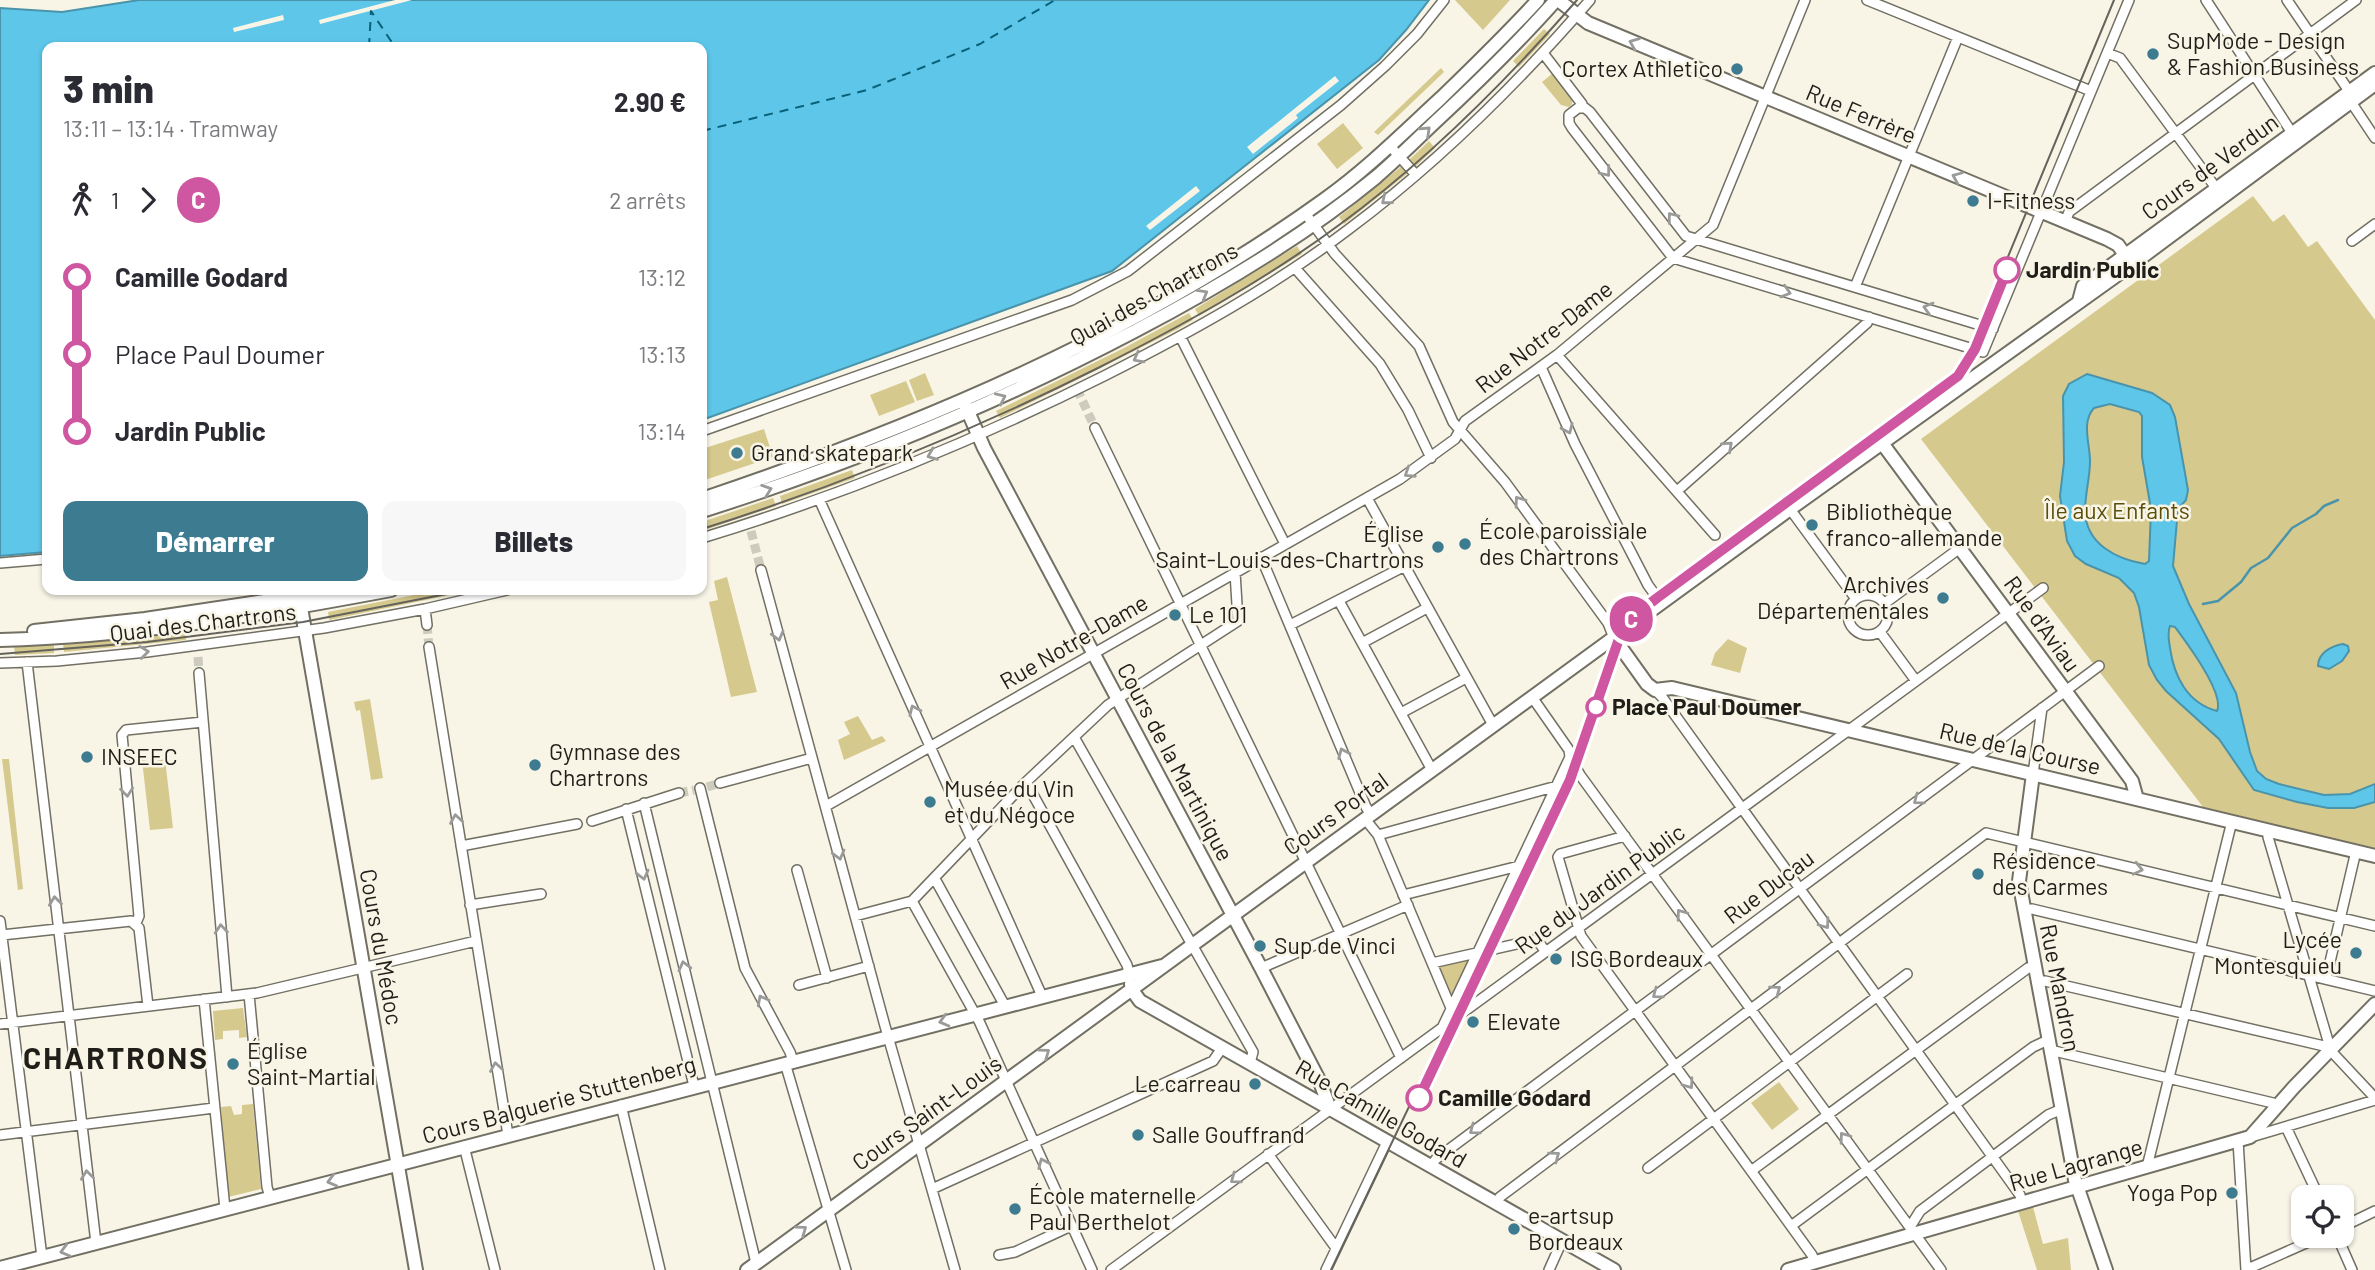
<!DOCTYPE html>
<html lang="fr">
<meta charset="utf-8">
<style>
:root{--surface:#fff;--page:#f7f7f7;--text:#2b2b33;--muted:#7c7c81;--accent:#3d7b91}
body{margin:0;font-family:Barlow,sans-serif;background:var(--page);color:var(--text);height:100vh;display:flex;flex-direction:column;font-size:26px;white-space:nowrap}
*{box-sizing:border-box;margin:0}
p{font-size:23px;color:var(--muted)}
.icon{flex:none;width:38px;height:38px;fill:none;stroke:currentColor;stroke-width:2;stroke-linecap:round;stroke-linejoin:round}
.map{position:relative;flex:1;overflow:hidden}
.sheet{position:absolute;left:42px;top:42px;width:665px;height:553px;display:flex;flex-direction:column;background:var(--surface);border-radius:14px;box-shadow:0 2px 5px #0004}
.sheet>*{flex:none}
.badge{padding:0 14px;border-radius:23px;font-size:24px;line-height:46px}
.fabs{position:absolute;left:2291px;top:1185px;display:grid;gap:14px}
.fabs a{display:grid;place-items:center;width:63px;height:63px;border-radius:14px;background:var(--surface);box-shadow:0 2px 5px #0004;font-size:35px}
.map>.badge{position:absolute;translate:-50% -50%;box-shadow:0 0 0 4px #fff}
.legs{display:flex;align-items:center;gap:10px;height:77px;padding:0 21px;font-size:23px}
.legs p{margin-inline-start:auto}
.summary{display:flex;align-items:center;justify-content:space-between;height:119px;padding:0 21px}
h1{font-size:38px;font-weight:800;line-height:52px}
.cta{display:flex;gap:14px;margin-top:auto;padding:14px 21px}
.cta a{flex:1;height:80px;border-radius:14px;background:var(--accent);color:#fff;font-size:28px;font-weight:800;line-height:80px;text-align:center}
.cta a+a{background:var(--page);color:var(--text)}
ul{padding:0 21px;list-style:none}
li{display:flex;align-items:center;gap:24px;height:77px;font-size:26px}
li i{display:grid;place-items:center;width:10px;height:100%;margin:0 9px;background:currentColor}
li i::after{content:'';width:18px;height:18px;margin:-9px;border:5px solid;border-radius:50%;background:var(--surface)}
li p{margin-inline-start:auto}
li:first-child i{background:linear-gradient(#0000 50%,currentColor 0)}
li:last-child i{background:linear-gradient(currentColor 50%,#0000 0)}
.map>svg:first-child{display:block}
.green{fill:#d6c98d}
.water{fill:#5dc6e9;stroke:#4a94ab;stroke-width:2;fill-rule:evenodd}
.pier{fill:#f8f5e7}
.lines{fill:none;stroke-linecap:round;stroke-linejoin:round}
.stream{stroke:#4a94ab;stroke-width:2.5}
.ferry{stroke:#076179;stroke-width:2;stroke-dasharray:9 7;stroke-linecap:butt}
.street-tunnel{stroke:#cdcabe;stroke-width:9;stroke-dasharray:9 4.5;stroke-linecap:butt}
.street-casing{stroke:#726f63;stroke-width:12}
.secondary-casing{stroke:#726f63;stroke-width:16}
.street{stroke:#fff;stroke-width:9}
.secondary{stroke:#fff;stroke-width:12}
.tram{stroke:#65635b;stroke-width:2}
.oneway{stroke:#9a9a98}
.line-1-casing{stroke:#fff;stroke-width:16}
.line-1{stroke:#cf56a0;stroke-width:10}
.poi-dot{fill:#3d7b91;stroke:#f8f5e7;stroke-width:2.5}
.stop-1-dot{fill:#fff;stroke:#cf56a0;stroke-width:3.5}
.labels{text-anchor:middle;stroke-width:5;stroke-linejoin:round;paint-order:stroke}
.poi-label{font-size:23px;fill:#1f1e19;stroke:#f8f5e7;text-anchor:start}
.street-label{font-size:23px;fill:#1f1e19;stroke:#f8f5e7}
.stop-label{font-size:23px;font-weight:bold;fill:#1f1e19;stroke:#f8f5e7;text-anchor:start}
.park-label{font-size:23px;fill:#5a4d07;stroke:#f8f5e7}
.district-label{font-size:30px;font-weight:bold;letter-spacing:2px;fill:#1f1e19;stroke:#f8f5e7}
</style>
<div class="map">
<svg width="2375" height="1270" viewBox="0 0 2375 1270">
<rect width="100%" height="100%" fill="#f8f5e7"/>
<path class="green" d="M1455,0H1510L1483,30Z
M1544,29L1550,34L1519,67L1513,61Z
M1441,68L1444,72L1378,135L1374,132Z
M1553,73L1572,97V104L1569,107L1561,105L1542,82Z
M1343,123L1363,148L1337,169L1317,144Z
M1429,141L1435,148L1415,167L1409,160Z
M1402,166L1408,173L1344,224L1339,217Z
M2253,196L2273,222L2284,214L2308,247L2317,241L2375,320V848L2266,824L2265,822L2203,807L1921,439Z
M1286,231L1289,235L1190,296L1187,292Z
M1297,246L1302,254L1199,316L1195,309Z
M1189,313L1193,320L1176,330L1000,418L996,411L1124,348Z
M925,373L934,395L917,401L909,380Z
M906,381L915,402L879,416L870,395Z
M764,429L773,457L702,481V449Z
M852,470L855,478L782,504L780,496Z
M773,498L776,506L702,531V522Z
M727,577L757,692L731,697L709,602L718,600L714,581Z
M440,590H474L329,620L328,612Z
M185,631L186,640L64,652L63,644Z
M1728,639L1747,648L1740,673L1711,665L1715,653Z
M54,644V653L15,655L14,646Z
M370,699L383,778L371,780L360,710L356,711L354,702Z
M858,716L872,740L882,736L886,741L844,760L838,740L850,734L844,722Z
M2,759H9L23,889L18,890Z
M165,759L173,828L150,830L142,760L152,762Z
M1472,955L1454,994L1449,993L1436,964Z
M243,1008L247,1037L239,1038V1030L223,1031V1039L215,1040L213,1011Z
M1779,1082L1799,1109L1772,1130L1751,1103Z
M253,1104L261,1189L228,1197L221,1107L231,1106L234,1115L242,1114V1105Z
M2033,1207L2043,1244L2068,1238L2071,1270H2037L2018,1211Z"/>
<path class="water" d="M139,0H1429L1406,30L1379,60L1112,271L702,420V47H47V552L0,556V8L62,12Z
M2087,374L2152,393L2170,405L2175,417L2188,490L2186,500L2178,509L2173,566L2189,604L2236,693L2250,752L2257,771L2266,779L2279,784L2324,795L2350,794L2375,784V802L2354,808H2328L2297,802L2254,790L2219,739L2166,691L2157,680L2149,665L2139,607L2134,593L2119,578L2086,564L2075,556L2067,541L2060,496L2064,462L2063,396L2069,384ZM2110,404L2139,412L2142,416V457L2151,509L2149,561L2145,564C2116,559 2086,544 2085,511C2085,494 2090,478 2090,461C2090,444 2081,422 2094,408ZM2170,626L2175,627C2187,643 2225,693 2217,711C2187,703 2174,676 2170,648C2169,640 2167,633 2170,626Z
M2343,644L2348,646L2349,651L2342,661L2329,669L2318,666C2318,653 2331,646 2343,644Z"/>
<path class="pier" d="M395,0H412L320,24L319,20Z
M283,15L284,20L234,32L233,28Z
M1335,76L1339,81L1296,115L1298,118L1253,154L1247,147Z
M1196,186L1200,191L1150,230L1146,226Z"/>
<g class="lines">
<path class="stream" d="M2203,604L2218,601L2241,582L2251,568L2268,558L2292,528L2316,514L2324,506L2338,500"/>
<path class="ferry" d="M369,47L371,11L395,47
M702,131L867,90L980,44L1055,0"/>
<path class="street-tunnel" d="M1077,389L1095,428
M751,531L761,570
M427,625L429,647
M198,657L199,673
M707,787L720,783
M679,793L694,790"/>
<defs>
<path id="street" d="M1867,0L2091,91
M2206,0L2292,133
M2287,0L2349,91L2351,102L2375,138
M1543,53L1582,104V107
M2107,53L2120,58L2219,192
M1390,146L1416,175
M1305,213L1335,254L1419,346L1453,422L1505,482L1608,623L1614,638
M2065,222L2069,212L2356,0
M2352,241L2375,224
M1295,268L1380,364L1408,410L1431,458
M1855,287L1958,37
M1180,336L1285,544
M1983,352L1673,258L1572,128L1569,123V115L1578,108H1585L1590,112L1686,236L1993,329
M1983,352L2129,0
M1557,355L1715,535
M1541,367L1575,444L1648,585L1661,603
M1095,428L1401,1058
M702,431L1072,300L1128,271L1341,105L1385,66L1417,34L1444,0
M1677,491L1867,323L1869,317
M1367,498L1493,725
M819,499L1042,996
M1790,509L1856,599
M702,538C840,496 974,441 1104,376C1189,333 1273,287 1349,229C1436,164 1519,82 1590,0
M1261,557L1366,807L1371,815
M0,563L47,559
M761,570L885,1026L955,1270
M1848 615a20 20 0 1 1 40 0a20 20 0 1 1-40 0Z
M1339,601L1432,770
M1885,603L1960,548
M425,609L427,625
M1290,625L1405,566
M1880,632L1916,681
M1362,643L1427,608
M429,647L508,1135
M27,662L96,1243
M0,663L57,661L147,652L324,628L425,609L507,590
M199,673L227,997
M1655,690L1662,697L2020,1195L2022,1203
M1532,697L1569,750L1570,757L1580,775L1941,1270
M1401,713L1466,678
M1074,737L1253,1052L1250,1063
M2033,774L2042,708
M1026,782L1127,965L1129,973
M720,783L812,758
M700,788L745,968L790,1052L793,1061
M644,803L756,1263
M826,806L1400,479L1455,439L1465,421L1557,355L1713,225L1805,0
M626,809L694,1086
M1365,819L1378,835L1451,1008
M592,821L679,793
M2269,830L2268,837L2331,1051
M1378,835L1557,786
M1625,836L1560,854L1558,857L1581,936L1812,1255L1815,1262
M461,846L577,824
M797,870L827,978
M935,879L1005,1006
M1403,895L1519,866
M912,901L979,1021L1092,1270
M470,905L541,894
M2024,910L2032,909L2375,991
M855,916L912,901L1026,782L1108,705L1238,621L1235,572
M0,921L42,1257
M136,923L139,916L122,735L126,730L203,722
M2,935L131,921L139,928L148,1006
M1432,963L1534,940L1540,944L1546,952
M1261,968L1408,905
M2326,979L2356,851
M2037,981H2045L2324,1046L2331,1051L2375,1098
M799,985L869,966
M249,994L267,1187L270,1197
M204,999L225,1209
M0,1024L257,993L476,941
M1443,1026L1570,757
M2050,1050L2273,1103L2277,1106
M785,1063L846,1270
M621,1105L660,1270
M2286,1127L2319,1197
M0,1135L214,1108
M2251,1137L2375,1100
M2238,1141L2246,1270
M464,1146L495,1270
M1268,1154L1336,1248
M1431,1166L1436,1159L2099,666
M2147,1167L2232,821
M1648,1168L1907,974
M1751,1171L2028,968L2034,966
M932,1189L1213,1061L1222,1048
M1496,1203L1500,1197L1986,833L2375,926
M1791,1226L2033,1047L2048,1040
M1910,1227L1920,1211L2048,1115L2062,1109
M2342,1227L2375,1211
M2337,1236L2352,1270
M999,1255L1015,1252L1071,1226
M2246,1267H2252L2322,1236
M1111,1270L2043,588
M1326,1270L1387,1142
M1549,1270L1562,1241"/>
<path id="secondary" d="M1558,0L1588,23L2107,239L2118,245L2125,255
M2079,301L2083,286L2375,73
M966,407L984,448L1261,968L1320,1082L1330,1109
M1882,443L2132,781L2137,799
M702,499C919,426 1138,334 1325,199C1367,169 1403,133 1441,98C1474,66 1507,34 1538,0
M702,511C851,464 996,404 1135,331C1219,287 1302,238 1375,178C1395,161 1414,142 1433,124C1476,84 1517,44 1556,0
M299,596L416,1270
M34,631L145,619L338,590
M1614,638L1647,684L1655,690L1672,688L2375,856
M0,640C131,637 263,614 391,590
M2033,774L2019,881L2075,1180L2106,1270
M1131,984L1132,990L1140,1001L1614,1270
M0,1268L1162,966
M747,1270L1790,509L2138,260L2375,84
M1788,1270L2250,1137L2294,1087L2375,1004"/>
</defs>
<use href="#street" class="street-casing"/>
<use href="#secondary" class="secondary-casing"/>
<use href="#street" class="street"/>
<use href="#secondary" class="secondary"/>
<path class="tram" d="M702,529C839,486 970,432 1098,368C1181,326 1264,281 1339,225C1424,163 1508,79 1577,0
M0,654L147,642L303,622L467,590
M1331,1270L1566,778L1617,630L1630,613L1641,604L1950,376L1959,367L1974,339L2114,0"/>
</g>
<defs><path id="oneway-chevron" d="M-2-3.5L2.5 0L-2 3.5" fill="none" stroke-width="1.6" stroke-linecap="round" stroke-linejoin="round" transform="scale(1.75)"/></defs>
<g class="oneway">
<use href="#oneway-chevron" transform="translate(1634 43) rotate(-158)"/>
<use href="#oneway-chevron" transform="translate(1426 131) rotate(-43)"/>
<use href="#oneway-chevron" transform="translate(1606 172) rotate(52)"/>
<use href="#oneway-chevron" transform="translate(1957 177) rotate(-157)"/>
<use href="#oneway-chevron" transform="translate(1386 200) rotate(141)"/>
<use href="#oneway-chevron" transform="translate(1672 217) rotate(-128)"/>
<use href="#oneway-chevron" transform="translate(1786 292) rotate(17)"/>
<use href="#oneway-chevron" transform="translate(1203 294) rotate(-30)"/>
<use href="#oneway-chevron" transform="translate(1928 308) rotate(-164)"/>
<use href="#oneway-chevron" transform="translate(1138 358) rotate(152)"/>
<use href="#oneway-chevron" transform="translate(1001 398) rotate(-25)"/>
<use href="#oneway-chevron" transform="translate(1568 429) rotate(66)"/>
<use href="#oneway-chevron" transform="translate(1728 446) rotate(-42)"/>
<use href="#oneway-chevron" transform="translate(932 455) rotate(158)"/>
<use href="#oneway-chevron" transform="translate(1409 473) rotate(147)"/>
<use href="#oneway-chevron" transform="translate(767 490) rotate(-19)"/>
<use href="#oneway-chevron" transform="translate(1519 501) rotate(-126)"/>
<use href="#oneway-chevron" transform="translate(778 636) rotate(75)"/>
<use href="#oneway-chevron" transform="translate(144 652) rotate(-7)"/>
<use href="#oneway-chevron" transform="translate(914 710) rotate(-114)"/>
<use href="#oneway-chevron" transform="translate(1343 753) rotate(-113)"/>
<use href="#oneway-chevron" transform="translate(127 792) rotate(84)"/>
<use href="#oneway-chevron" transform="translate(1918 800) rotate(143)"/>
<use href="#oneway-chevron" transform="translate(456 819) rotate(-99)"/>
<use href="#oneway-chevron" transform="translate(839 855) rotate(75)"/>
<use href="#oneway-chevron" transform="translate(2138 869) rotate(13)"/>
<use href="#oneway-chevron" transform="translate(643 875) rotate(76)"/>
<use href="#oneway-chevron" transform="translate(55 901) rotate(-97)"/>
<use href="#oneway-chevron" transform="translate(1681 914) rotate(-126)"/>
<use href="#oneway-chevron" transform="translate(1825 924) rotate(54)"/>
<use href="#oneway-chevron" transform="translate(221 929) rotate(-95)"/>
<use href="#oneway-chevron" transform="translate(684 966) rotate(-104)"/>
<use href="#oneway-chevron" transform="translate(1776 990) rotate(-37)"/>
<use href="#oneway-chevron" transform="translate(1657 994) rotate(143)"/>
<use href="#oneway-chevron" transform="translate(762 1000) rotate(-118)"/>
<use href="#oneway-chevron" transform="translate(944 1021) rotate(165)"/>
<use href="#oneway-chevron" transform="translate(1045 1053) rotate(-36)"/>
<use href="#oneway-chevron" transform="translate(496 1067) rotate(-99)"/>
<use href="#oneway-chevron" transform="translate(1689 1084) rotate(54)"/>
<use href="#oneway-chevron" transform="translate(1474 1130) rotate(143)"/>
<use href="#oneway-chevron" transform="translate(1844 1137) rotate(-126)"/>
<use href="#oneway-chevron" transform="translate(1555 1156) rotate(-37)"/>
<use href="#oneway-chevron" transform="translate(1043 1163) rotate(-114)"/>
<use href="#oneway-chevron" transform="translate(87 1175) rotate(-97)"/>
<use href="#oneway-chevron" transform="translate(1235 1179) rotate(144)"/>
<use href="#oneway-chevron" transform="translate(332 1181) rotate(165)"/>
<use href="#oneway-chevron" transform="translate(802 1230) rotate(-36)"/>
<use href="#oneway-chevron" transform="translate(65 1251) rotate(165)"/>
</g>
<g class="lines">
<defs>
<path id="line-1" d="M1419,1098L1570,780L1621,633L1634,616L1657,598L1958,376L1975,349L2007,270"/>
</defs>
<use href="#line-1" class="line-1-casing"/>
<use href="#line-1" class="line-1"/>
</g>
<g class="poi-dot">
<circle cx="2153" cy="54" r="7"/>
<circle cx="1737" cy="69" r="7"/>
<circle cx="1973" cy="201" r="7"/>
<circle cx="737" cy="453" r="7"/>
<circle cx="1812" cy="525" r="7"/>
<circle cx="1465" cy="544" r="7"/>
<circle cx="1438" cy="547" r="7"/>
<circle cx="1943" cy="598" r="7"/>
<circle cx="1175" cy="615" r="7"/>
<circle cx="87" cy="757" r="7"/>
<circle cx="535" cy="765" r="7"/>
<circle cx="930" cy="802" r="7"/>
<circle cx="1978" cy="874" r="7"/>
<circle cx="1260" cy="946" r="7"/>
<circle cx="2356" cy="953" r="7"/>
<circle cx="1556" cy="959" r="7"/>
<circle cx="1473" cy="1022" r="7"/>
<circle cx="233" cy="1064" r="7"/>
<circle cx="1255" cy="1084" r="7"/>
<circle cx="1138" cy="1135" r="7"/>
<circle cx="2232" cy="1193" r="7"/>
<circle cx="1015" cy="1209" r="7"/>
<circle cx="1514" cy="1229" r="7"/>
</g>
<g class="stop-1-dot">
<circle cx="2007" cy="270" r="12"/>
<circle cx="1596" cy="707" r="9"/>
<circle cx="1419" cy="1098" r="12"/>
</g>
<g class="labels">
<g class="poi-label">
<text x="2167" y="49">SupMode - Design<tspan x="2167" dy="26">&amp; Fashion Business</tspan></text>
<text x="1723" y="77" text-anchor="end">Cortex Athletico</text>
<text x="1987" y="209">I-Fitness</text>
<text x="751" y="461">Grand skatepark</text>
<text x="1826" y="520">Bibliothèque<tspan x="1826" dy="26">franco-allemande</tspan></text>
<text x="1479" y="539">École paroissiale<tspan x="1479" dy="26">des Chartrons</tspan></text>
<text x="1424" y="542" text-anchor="end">Église<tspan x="1424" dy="26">Saint-Louis-des-Chartrons</tspan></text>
<text x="1929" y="593" text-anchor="end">Archives<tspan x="1929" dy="26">Départementales</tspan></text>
<text x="1189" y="623">Le 101</text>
<text x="549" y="760">Gymnase des<tspan x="549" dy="26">Chartrons</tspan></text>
<text x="101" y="765">INSEEC</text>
<text x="944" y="797">Musée du Vin<tspan x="944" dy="26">et du Négoce</tspan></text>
<text x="1992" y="869">Résidence<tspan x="1992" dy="26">des Carmes</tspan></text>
<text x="2342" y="948" text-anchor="end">Lycée<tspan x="2342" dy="26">Montesquieu</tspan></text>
<text x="1274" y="954">Sup de Vinci</text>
<text x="1570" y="967">ISG Bordeaux</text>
<text x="1487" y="1030">Elevate</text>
<text x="247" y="1059">Église<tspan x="247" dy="26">Saint-Martial</tspan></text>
<text x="1241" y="1092" text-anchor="end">Le carreau</text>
<text x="1152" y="1143">Salle Gouffrand</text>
<text x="2218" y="1201" text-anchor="end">Yoga Pop</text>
<text x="1029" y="1204">École maternelle<tspan x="1029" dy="26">Paul Berthelot</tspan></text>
<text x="1528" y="1224">e-artsup<tspan x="1528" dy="26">Bordeaux</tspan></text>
</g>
<g class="street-label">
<text transform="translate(1861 114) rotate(23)" y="8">Rue Ferrère</text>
<text transform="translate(2210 167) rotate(-36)" y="8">Cours de Verdun</text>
<text transform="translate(1154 294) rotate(-29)" y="8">Quai des Chartrons</text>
<text transform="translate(1544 337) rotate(-38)" y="8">Rue Notre-Dame</text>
<text transform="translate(203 623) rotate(-7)" y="8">Quai des Chartrons</text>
<text transform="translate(2042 624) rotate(54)" y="8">Rue d'Aviau</text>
<text transform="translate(1074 642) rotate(-30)" y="8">Rue Notre-Dame</text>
<text transform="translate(2020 749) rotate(13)" y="8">Rue de la Course</text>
<text transform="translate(1175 762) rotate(62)" y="8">Cours de la Martinique</text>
<text transform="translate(1336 814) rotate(-36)" y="8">Cours Portal</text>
<text transform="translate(1769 887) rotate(-37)" y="8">Rue Ducau</text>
<text transform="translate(1600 889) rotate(-36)" y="8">Rue du Jardin Public</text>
<text transform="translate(381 947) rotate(80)" y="8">Cours du Médoc</text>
<text transform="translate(2060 988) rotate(79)" y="8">Rue Mandron</text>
<text transform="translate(559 1100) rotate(-15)" y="8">Cours Balguerie Stuttenberg</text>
<text transform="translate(927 1113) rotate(-36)" y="8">Cours Saint-Louis</text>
<text transform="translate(1381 1114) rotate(30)" y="8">Rue Camille Godard</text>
<text transform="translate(2076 1165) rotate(-16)" y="8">Rue Lagrange</text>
</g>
<g class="stop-label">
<text x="2026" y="278">Jardin Public</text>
<text x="1612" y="715">Place Paul Doumer</text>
<text x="1438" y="1106">Camille Godard</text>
</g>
<g class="park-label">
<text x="2117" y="519">Île aux Enfants</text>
</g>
<g class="district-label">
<text x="116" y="1069">CHARTRONS</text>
</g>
</g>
</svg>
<div class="fabs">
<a><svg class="icon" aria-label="locate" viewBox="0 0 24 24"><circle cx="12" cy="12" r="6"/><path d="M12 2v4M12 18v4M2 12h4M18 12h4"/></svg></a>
</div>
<b class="badge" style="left:1631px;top:619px;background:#cf56a0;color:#fff">C</b>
<section class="sheet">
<div class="summary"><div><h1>3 min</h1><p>13:11 – 13:14 · Tramway</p></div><b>2.90 €</b></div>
<div class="legs"><svg class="icon" aria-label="walk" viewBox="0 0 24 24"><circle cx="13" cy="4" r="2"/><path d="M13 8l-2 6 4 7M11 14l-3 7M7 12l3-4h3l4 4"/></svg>1<svg class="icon" aria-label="forward" viewBox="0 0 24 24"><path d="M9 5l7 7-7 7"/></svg><b class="badge" style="background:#cf56a0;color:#fff">C</b><p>2 arrêts</p></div>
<ul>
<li><i style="color:#cf56a0"></i><b>Camille Godard</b><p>13:12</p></li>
<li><i style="color:#cf56a0"></i><span>Place Paul Doumer</span><p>13:13</p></li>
<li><i style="color:#cf56a0"></i><b>Jardin Public</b><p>13:14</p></li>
</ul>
<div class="cta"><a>Démarrer</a><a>Billets</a></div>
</section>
</div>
